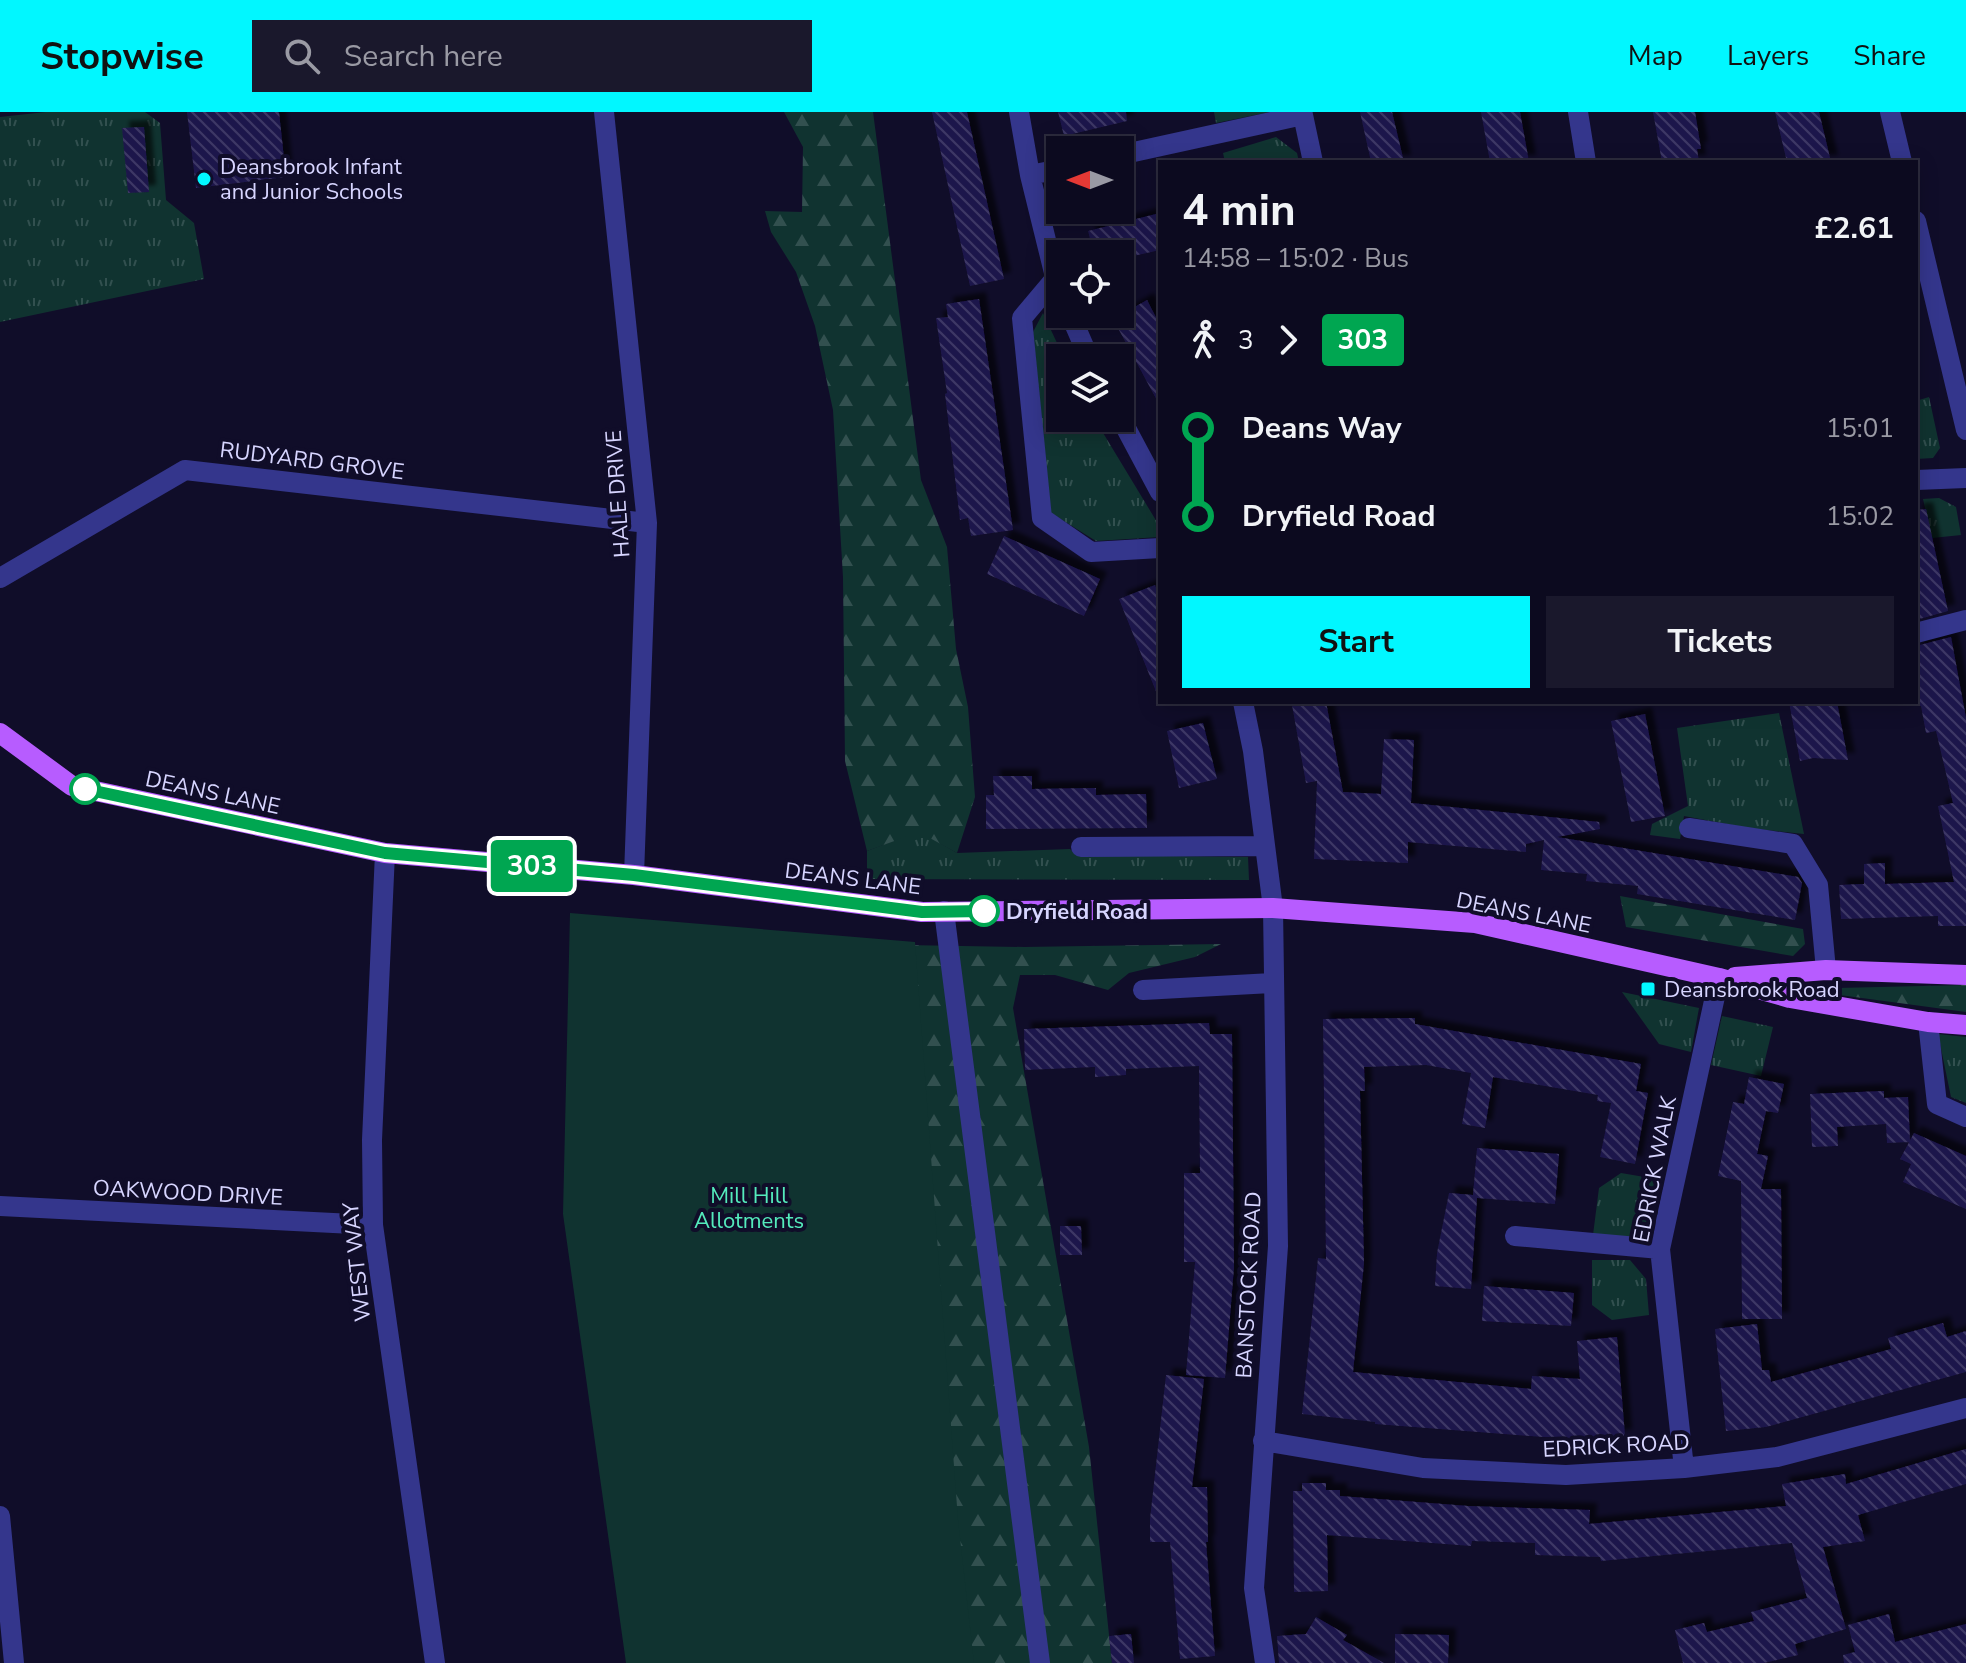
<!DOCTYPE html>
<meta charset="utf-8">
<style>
:root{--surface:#0c0a1f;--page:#1a182c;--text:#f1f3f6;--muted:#9a9aa4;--line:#2c2b3d;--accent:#01f7ff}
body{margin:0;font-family:"Nunito Sans",sans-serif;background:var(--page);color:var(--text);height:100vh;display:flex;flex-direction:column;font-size:30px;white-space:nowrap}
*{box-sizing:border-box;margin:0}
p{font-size:26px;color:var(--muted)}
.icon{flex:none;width:44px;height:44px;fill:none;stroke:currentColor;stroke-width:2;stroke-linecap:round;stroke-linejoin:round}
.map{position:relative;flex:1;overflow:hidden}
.details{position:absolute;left:1158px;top:48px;width:760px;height:544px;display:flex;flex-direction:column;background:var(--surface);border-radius:0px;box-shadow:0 4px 20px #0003,0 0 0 2px var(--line)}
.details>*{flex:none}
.badge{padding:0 16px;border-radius:6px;font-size:28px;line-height:52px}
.needle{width:52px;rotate:270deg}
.controls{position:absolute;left:1046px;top:24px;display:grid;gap:16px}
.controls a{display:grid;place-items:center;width:88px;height:88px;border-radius:0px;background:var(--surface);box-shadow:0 4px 20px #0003,0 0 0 2px var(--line);font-size:40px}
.map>.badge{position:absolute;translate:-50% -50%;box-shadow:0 0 0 4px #fff}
.legs{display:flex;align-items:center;gap:12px;height:88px;padding:0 24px;font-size:26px}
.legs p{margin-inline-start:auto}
.head{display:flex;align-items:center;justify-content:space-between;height:136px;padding:0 24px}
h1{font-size:44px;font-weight:700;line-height:60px}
.primary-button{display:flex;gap:16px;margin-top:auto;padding:16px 24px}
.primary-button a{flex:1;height:92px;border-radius:0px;background:var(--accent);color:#111;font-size:32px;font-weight:700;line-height:92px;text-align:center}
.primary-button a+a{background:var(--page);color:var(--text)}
ul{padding:0 24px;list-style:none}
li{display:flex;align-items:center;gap:28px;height:88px;font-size:30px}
li i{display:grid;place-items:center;width:12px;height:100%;margin:0 10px;background:currentColor}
li i::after{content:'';width:20px;height:20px;margin:-10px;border:6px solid;border-radius:50%;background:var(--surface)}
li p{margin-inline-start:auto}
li:first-child i{background:linear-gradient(#0000 50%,currentColor 0)}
li:last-child i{background:linear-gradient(currentColor 50%,#0000 0)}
header{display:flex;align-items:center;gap:48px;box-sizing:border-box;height:112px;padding:0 40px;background:var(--accent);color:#111}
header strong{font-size:38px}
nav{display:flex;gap:44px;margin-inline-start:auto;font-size:28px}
.search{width:560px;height:72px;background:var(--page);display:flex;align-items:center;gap:20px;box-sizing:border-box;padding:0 28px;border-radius:0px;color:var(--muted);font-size:30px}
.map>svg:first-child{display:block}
.grass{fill:url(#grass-tufts)}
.forest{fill:url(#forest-firs)}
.green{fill:#103330}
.building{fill:url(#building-back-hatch);filter:url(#shadow)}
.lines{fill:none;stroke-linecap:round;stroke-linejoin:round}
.minor{stroke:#34368c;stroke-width:20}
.major{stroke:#b75cff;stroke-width:20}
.line-1-casing{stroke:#fff;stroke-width:18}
.line-1{stroke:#00a651;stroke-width:12}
.poi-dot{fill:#01f7ff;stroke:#100d29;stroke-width:3}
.stop-1-dot{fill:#fff;stroke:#00a651;stroke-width:4}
.labels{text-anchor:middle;stroke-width:8;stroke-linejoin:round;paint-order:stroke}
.poi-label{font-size:22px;fill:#d7d5ff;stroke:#100d29;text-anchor:start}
.street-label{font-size:22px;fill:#d7d5ff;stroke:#100d29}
.stop-label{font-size:22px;font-weight:bold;fill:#d7d5ff;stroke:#100d29;text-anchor:start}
.park-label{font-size:22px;fill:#54ebbc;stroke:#100d29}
</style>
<header>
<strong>Stopwise</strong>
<div class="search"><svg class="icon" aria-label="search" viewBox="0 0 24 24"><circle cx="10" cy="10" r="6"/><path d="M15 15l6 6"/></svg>Search here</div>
<nav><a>Map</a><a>Layers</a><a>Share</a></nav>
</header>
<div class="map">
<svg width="1966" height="1551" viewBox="0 0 1966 1551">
<defs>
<pattern id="grass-tufts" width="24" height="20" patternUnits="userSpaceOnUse" patternTransform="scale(2)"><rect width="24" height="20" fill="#103330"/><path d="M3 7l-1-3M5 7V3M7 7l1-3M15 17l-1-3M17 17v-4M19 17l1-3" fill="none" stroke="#32504f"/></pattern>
<pattern id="forest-firs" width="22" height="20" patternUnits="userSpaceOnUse" patternTransform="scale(2)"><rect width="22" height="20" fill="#103330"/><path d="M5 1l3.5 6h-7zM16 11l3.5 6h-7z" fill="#32504f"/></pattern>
<pattern id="building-back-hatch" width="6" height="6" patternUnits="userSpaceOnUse" patternTransform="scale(2)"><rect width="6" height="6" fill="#1e174b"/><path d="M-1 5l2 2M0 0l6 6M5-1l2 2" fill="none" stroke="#3e3866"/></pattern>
<filter id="shadow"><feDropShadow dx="7" dy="-7" stdDeviation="2" flood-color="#0009"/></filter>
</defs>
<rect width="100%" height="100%" fill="#100d29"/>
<path class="grass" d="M46,0H145L160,11L166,88L194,111L204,167L0,210V5Z
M1214,0H1270L1216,11Z
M1276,25L1297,41L1299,50H1225L1223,41Z
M1043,201L1064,246H1060V306H1094L1160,415V425L1096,429L1051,401L1033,220Z
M1929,285L1940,336L1933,346L1916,347V289Z
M1939,386L1956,395L1961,423L1932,426L1923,387Z
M1779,601L1804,722L1748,716L1684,704L1680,727L1650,723L1652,712L1688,694L1677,616Z
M919,719L957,741L1070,737L1076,743L1248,745L1249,768L867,767V739Z
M1622,880L1699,896L1691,940L1659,932Z
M1722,904L1773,915L1761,964L1711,953Z
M1938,922L1966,925V991L1951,985Z
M1621,1061L1662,1068L1653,1102L1636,1126L1593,1123L1599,1076Z
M1592,1148H1630L1646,1167L1649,1203L1612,1208L1592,1193Z"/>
<path class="forest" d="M784,0H873L921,368L947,435L956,537L968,595L975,685L957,741L919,720L867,739L845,649L843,465L833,298L815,214L796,160L771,120L765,99L802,100L803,35Z
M1620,784L1803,817L1805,832L1793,844L1626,815Z
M846,832L1024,835L1221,832L1195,845L1129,861L1108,878L1055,863H1020L1013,896L1089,1335L1112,1551H946Z
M1966,873V900L1795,877Z"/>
<path class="green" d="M570,801L915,830L958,1408L974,1551H626L563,1102Z"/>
<path class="building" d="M187,0H279L286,65L196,76Z
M932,0H967L1004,167L970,174Z
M1058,0H1126L1127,9L1064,24Z
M1360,0H1392L1404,50H1371Z
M1481,0H1520L1529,50H1490Z
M1653,0H1695L1701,37H1697L1699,50H1662Z
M1775,0H1819L1831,50H1787Z
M144,15L149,80L128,81L122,16Z
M1160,101V138L1120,147V142H1094L1088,119Z
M979,187L1013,418L971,424L968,406L960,408L945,282L947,281L936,206L948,205L946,192Z
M1147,188L1160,213V294L1113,207Z
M1926,397L1948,499L1916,508V398Z
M1004,424L1100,467L1084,504L987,462Z
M1155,473L1160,486L1159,587L1119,487Z
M1951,525L1966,606V814H1938V804L1841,807L1839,773L1864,772V752L1885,751V772L1954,770L1938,694L1953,691L1936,619L1926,621L1921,594H1916V534Z
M1307,590H1326L1343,680L1381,682L1384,627L1414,628L1411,691L1599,710L1600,717L1557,725L1798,765L1802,771L1795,808L1637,782L1638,774L1586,769L1587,762L1541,758L1544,728L1526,732V740L1408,730V751L1314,747L1317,669L1306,671L1292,593Z
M1789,590H1837L1848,648L1813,646L1800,649Z
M1645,602L1665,704L1631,710L1611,609Z
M1203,611L1217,667L1179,676L1167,619Z
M993,664H1032V677L1096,676V683L1146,682L1147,716L986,717V683H994Z
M1415,906V912L1641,952L1636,979L1648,981L1635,1052L1600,1045L1611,991L1597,989L1598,983L1493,965L1485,1016L1462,1012L1471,961L1426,953L1364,955L1365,979H1360L1364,1151L1353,1260L1531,1277L1532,1264L1580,1267L1577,1229L1617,1225L1625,1324L1582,1328L1375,1312V1310L1302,1302L1318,1146L1326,1147L1323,907Z
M1209,911L1210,922H1232L1234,1155L1225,1266L1186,1263L1195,1150H1184V1061H1200L1199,954L1126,957V963L1095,965V955L1025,958L1024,917Z
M1749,965L1784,972L1778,1001L1766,999L1757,1042L1768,1044L1761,1077H1781L1782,1207H1742L1741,1069L1718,1064L1733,990L1744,992Z
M1884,979V986L1908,985L1910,1030L1887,1031L1886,1012L1837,1015L1838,1034L1812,1035L1810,982Z
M1914,1021L1966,1044V1097L1903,1070L1911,1052L1900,1047Z
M1477,1036L1559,1042L1555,1092L1477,1086L1471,1177L1435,1174L1437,1141L1449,1081L1473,1083Z
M1060,1114H1081L1082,1143H1060Z
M1484,1174L1574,1181L1571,1214L1482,1209Z
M1943,1211L1947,1225L1966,1219V1260L1766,1315L1726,1319L1715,1217L1757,1212L1762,1258H1769L1771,1270L1891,1237L1888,1226Z
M1166,1263L1204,1267L1192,1375H1207L1208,1430H1206L1215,1544L1180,1547L1170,1430H1150V1407Z
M1966,1337V1372L1858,1403L1865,1429L1823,1435L1846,1517L1795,1532L1798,1543L1764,1551H1683L1675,1518L1704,1511L1707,1520L1754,1509L1751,1500L1807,1486L1792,1431L1601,1449L1600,1445L1535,1443V1431L1472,1429L1471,1434L1327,1423L1328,1479L1294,1480L1293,1379H1302V1371H1326V1378H1340V1384L1468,1394L1590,1398L1589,1412L1786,1394L1782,1372L1845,1362L1846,1372Z
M1889,1502L1895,1530L1966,1512V1551H1844L1843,1543L1855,1540L1848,1513Z
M1316,1505L1347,1523L1343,1528L1384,1551H1279L1277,1524L1306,1522Z
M1131,1522L1134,1551H1112L1109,1524Z
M1395,1522L1449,1523L1448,1551H1395Z"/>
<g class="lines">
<path class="minor" d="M604,0L647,411L634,763
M1019,0L1030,63L1058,177
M1578,0L1586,50
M1890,0L1902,50
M1303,3L1313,50
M1120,43L1303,3L1302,0
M1030,63L1060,57
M1916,109L1966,318
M1054,168L1022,206L1042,406L1091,440L1160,436
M1070,202L1089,246
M1120,305L1160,380
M1916,368L1966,366
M0,466L185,358L647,411
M1916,521L1966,508
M1243,590L1253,639L1273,796L1278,1134L1254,1476L1265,1551
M1689,716L1793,732L1818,773L1826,858
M1081,735L1265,734
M385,741L372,1028L373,1113L435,1551
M944,799L1040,1551
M1143,878L1273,871
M1928,910L1937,992L1966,1005
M0,1094L373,1113
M1515,1124L1660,1137
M1263,1329L1423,1356L1566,1363L1684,1356L1777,1345L1966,1296
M1684,1356L1660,1137L1719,866
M0,1404L14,1551"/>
<path class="major" d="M0,621L72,674L385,741L634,763L922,800L1273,796L1475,811L1719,866L1790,886L1928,910L1966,913
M1735,865L1826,858L1966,863"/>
</g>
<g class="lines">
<defs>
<path id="line-1" d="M85,677L385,741L634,763L922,800L984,799"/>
</defs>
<use href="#line-1" class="line-1-casing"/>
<use href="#line-1" class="line-1"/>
</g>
<g class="poi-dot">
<circle cx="204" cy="67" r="8"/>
<rect x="1640" y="869" width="16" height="16" rx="4"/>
</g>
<g class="stop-1-dot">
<circle cx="85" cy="677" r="14"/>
<circle cx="984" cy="799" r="14"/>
</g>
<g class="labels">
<g class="poi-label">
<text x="220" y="62">Deansbrook Infant<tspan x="220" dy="25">and Junior Schools</tspan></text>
<text x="1664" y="885">Deansbrook Road</text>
</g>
<g class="street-label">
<text transform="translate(312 348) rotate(7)" y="8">RUDYARD GROVE</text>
<text transform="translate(617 382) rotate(-94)" y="8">HALE DRIVE</text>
<text transform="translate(213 680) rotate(12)" y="8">DEANS LANE</text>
<text transform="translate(853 766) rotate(7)" y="8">DEANS LANE</text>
<text transform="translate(1524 800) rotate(11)" y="8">DEANS LANE</text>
<text transform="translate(1654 1057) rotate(-79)" y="8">EDRICK WALK</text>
<text transform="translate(188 1080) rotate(3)" y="8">OAKWOOD DRIVE</text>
<text transform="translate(356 1150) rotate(-96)" y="8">WEST WAY</text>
<text transform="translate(1248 1173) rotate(-87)" y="8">BANSTOCK ROAD</text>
<text transform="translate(1616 1333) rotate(-3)" y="8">EDRICK ROAD</text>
</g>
<g class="stop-label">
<text x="1006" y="807">Dryfield Road</text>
</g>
<g class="park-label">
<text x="749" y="1091">Mill Hill<tspan x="749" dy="25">Allotments</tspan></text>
</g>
</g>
</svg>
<div class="controls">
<a><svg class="needle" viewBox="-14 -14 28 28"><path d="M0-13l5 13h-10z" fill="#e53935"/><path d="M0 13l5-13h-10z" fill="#9a9aa4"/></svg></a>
<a><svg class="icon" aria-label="locate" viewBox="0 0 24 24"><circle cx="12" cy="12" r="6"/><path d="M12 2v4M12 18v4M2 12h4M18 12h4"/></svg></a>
<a><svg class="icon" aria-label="layers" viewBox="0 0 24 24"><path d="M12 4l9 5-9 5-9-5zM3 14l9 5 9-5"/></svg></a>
</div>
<b class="badge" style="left:532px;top:754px;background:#00a651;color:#fff">303</b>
<section class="details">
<div class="head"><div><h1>4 min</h1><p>14:58 – 15:02 · Bus</p></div><b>£2.61</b></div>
<div class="legs"><svg class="icon" aria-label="walk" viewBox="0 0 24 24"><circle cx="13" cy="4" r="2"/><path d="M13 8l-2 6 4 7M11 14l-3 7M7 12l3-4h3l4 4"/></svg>3<svg class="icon" aria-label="forward" viewBox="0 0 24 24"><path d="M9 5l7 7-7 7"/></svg><b class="badge" style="background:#00a651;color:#fff">303</b></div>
<ul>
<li><i style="color:#00a651"></i><b>Deans Way</b><p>15:01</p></li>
<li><i style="color:#00a651"></i><b>Dryfield Road</b><p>15:02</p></li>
</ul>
<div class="primary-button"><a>Start</a><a>Tickets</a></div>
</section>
</div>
